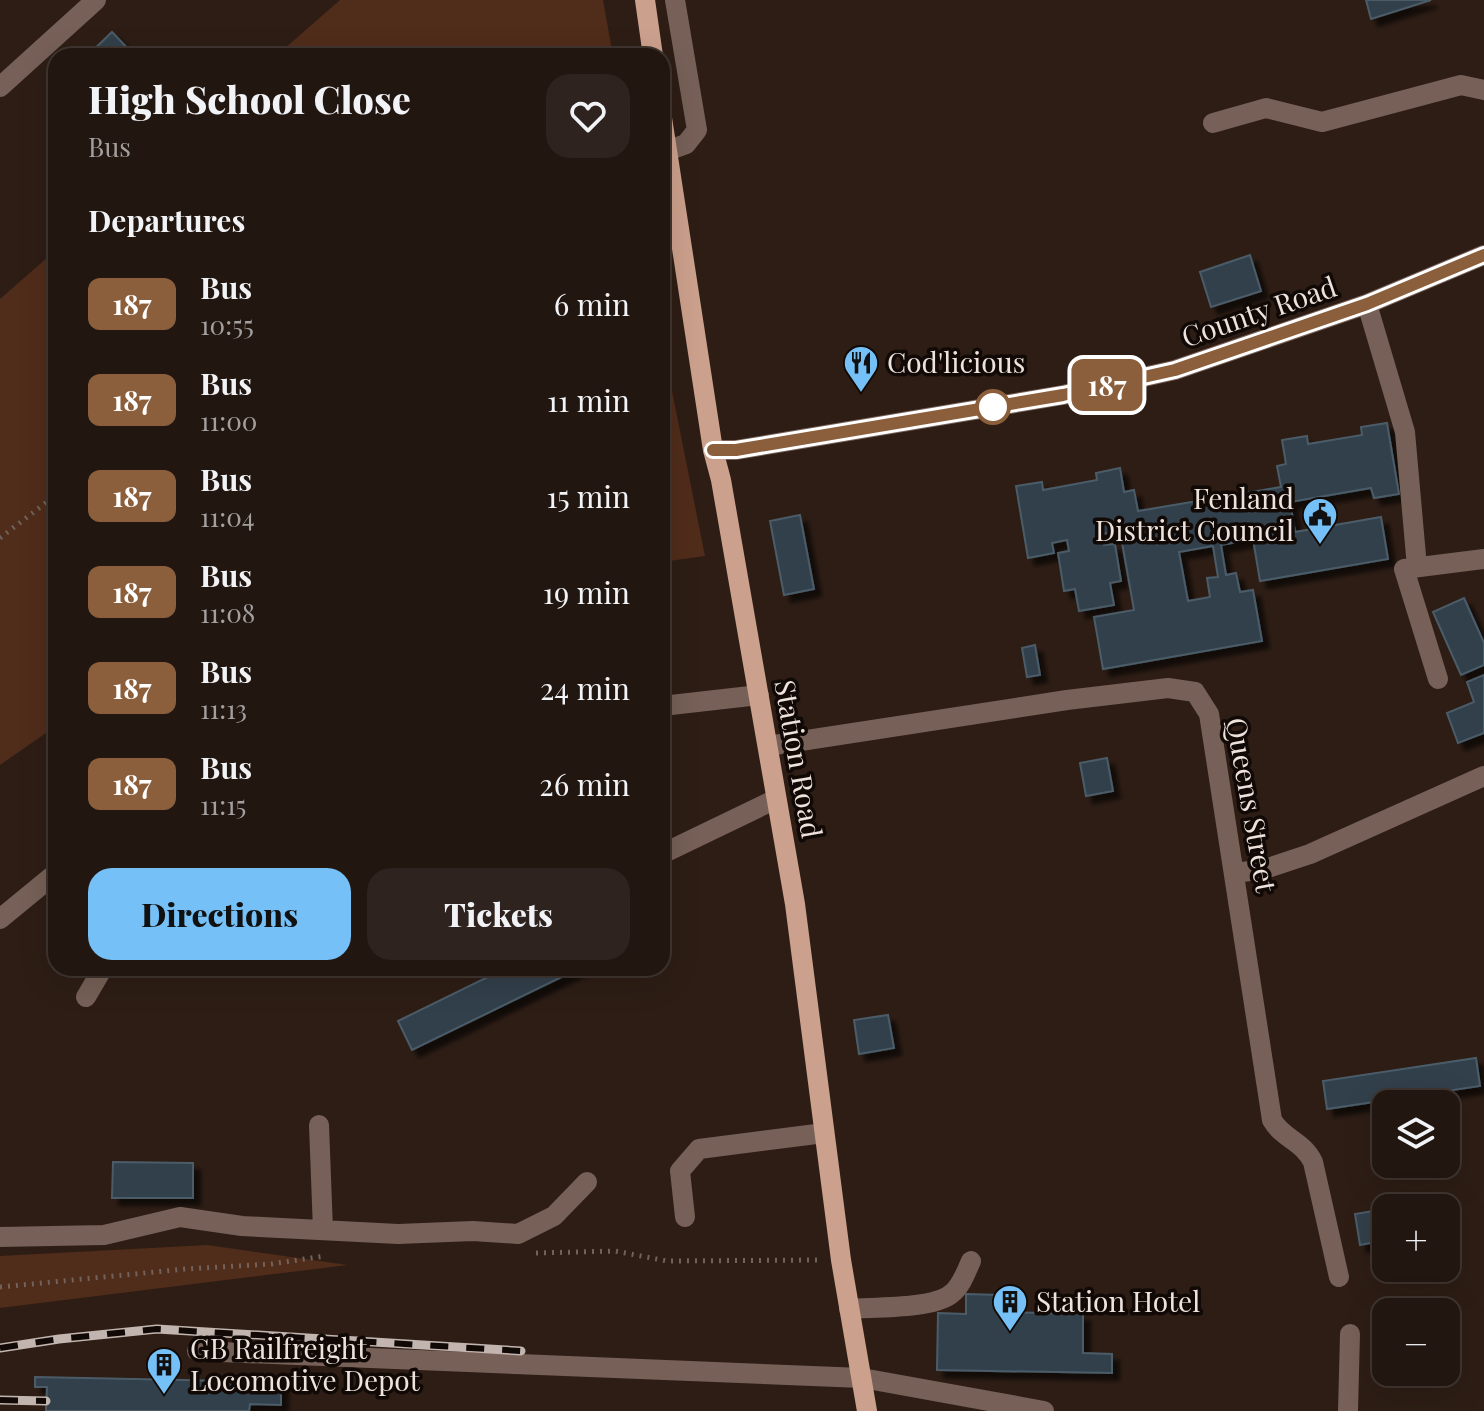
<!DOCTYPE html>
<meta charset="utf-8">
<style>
:root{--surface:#221610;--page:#2e231e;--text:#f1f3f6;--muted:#a29f9f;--line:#3f3530;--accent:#75c0f6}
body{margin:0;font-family:"Playfair Display",serif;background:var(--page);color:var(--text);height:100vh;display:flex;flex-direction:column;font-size:30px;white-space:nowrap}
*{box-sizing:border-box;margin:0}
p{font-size:26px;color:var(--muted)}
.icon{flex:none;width:44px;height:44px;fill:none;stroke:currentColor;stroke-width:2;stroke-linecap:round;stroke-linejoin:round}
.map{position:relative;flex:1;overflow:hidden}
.side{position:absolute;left:48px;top:48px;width:622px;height:928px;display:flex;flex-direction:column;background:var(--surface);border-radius:24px;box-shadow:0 8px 32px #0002,0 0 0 2px var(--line)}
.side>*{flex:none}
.badge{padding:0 16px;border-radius:12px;font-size:28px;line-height:52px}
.tools{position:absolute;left:1372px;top:1090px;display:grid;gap:16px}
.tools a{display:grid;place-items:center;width:88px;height:88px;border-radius:16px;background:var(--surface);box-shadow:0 8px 32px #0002,0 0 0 2px var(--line);font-size:40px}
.map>.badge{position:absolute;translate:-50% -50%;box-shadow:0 0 0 4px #fff}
h2{padding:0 40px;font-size:30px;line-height:72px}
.round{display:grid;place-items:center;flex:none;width:84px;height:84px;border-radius:24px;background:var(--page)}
.headline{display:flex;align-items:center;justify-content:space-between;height:136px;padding:0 40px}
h1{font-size:38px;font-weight:800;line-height:60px}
.button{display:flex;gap:16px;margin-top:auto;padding:16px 40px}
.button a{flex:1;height:92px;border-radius:24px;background:var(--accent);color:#111;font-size:32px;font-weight:800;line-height:92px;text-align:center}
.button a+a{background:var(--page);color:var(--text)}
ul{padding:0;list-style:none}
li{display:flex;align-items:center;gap:24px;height:96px;padding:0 40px}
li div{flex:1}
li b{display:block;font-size:30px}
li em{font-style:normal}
li .badge{min-width:88px;font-weight:700;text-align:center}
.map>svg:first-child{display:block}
.green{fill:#502c1a}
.building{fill:#31404c;stroke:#4b5c69;stroke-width:2;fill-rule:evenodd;filter:url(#shadow)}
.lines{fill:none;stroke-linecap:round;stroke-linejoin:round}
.path{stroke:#71625b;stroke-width:5;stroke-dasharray:2 6;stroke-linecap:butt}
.minor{stroke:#766057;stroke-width:20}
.major{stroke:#cba08c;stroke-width:20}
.rail-casing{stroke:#c2b5af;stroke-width:9}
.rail{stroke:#100906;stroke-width:6;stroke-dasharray:18;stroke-linecap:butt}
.line-casing{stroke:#fff;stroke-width:18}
.line{stroke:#8b5e3c;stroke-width:12}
.stop-dot{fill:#fff;stroke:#8b5e3c;stroke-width:4}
.labels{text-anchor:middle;stroke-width:7;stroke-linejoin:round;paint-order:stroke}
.street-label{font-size:28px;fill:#eee2dd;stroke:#100906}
.poi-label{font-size:28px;fill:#eee2dd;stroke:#100906;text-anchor:start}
</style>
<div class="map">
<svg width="1484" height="1411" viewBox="0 0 1484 1411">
<defs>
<filter id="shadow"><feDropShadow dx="7" dy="7" stdDeviation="2" flood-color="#0009"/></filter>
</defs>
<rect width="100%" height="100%" fill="#2d1d15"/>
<path class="green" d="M340,0H603L613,56H276Z
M56,250V726L0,765V299Z
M662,341L705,556L662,562Z
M207,1245L348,1265L0,1308V1256Z"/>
<path class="building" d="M1366,0H1431L1371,19Z
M112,32L135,56H87Z
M1250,255L1261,291L1211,307L1200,272Z
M1387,423L1399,494L1374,498L1371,488L1290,502L1295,532L1381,517L1388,559L1260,581L1253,539L1221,545L1226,575L1236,573L1240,592L1253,590L1262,641L1103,669L1094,617L1134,610L1120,531L1102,534L1104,545L1115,544L1121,581L1110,583L1114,605L1079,611L1075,589L1064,591L1058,553L1069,551L1067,540L1052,543L1054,553L1028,558L1016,486L1042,482L1043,490L1097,480L1096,473L1120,468L1124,492L1134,490L1138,511L1281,487L1277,466L1286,464L1282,440L1307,436L1308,444L1362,435L1361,427ZM1213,546L1218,577L1207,578L1210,597L1188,601L1179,552Z
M800,515L814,589L784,595L770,521Z
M1464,598L1484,643V665L1461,675L1433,612Z
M1035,645L1040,675L1027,677L1022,648Z
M1484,675V733L1458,743L1447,713L1474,702L1467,682Z
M1107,758L1113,791L1086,796L1080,763Z
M506,968H580L412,1050L398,1021Z
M888,1015L894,1048L859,1054L854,1020Z
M1476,1058L1480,1086L1327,1109L1323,1081Z
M113,1162L193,1163V1198H112Z
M1386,1209V1240L1360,1245L1355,1214Z
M966,1294L1001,1295L1000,1312L1083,1314V1353L1112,1354V1373L937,1370L938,1313L966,1314Z
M35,1377L281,1382V1405L250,1404L249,1411H46L47,1387H35Z"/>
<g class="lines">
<path class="path" d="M0,538L56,495
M536,1253L615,1251L667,1261L818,1260
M0,1287L186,1269L271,1264L325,1256"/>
<path class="minor" d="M0,87L96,0
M1213,123L1266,108L1322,122L1461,85L1484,90
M667,151L686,144L697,130L675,0
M1367,304L1405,432L1417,567
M713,450H736L1063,395L1175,370L1367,304L1484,255
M1438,679L1404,569L1484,559
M662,706L759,695
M768,746L1067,700L1168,688L1195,692L1209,714L1272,1120C1283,1139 1303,1141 1313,1162L1339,1277
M662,854L776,799
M1235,873L1265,869L1310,854L1484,776
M0,919L56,873
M86,997L103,968
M319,1125L323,1230
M685,1217L680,1171L699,1149L824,1133
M0,1237L104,1235L180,1217L242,1226L398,1234L473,1231L518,1234L554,1216L587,1182
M849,1309C874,1307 933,1309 951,1294C961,1287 966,1272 971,1261
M197,1351L862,1378L1044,1411
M1348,1411L1350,1334"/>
<path class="major" d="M645,0L653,56
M662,118L713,450L721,480L795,904L841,1260L867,1411"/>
<defs>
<path id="rail" d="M0,1348L59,1339L157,1329L521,1351
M0,1400L46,1401"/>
</defs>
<use href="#rail" class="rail-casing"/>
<use href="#rail" class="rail"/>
</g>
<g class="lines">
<defs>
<path id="line" d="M713,450H736L1063,395L1175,370L1367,304L1484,255"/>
</defs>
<use href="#line" class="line-casing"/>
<use href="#line" class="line"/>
</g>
<defs>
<symbol id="restaurant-pin" viewBox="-11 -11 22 30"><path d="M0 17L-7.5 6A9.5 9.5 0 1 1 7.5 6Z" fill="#75c0f6" stroke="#100906"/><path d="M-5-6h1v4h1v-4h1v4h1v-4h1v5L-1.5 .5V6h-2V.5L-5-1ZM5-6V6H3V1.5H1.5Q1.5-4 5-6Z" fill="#111"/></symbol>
<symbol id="civic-pin" viewBox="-11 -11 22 30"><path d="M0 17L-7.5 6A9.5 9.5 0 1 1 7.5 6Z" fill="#75c0f6" stroke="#100906"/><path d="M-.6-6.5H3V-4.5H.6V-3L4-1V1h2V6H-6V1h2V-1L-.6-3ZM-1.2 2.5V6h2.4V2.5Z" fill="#111"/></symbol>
<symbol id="building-pin" viewBox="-11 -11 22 30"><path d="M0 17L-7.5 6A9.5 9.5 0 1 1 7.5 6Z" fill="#75c0f6" stroke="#100906"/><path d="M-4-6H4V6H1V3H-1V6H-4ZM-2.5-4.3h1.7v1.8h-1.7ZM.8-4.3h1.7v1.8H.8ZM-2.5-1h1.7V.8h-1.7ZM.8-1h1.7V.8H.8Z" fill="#111"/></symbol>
</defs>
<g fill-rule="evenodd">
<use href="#restaurant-pin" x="841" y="343" width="40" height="54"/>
<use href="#civic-pin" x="1300" y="495" width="40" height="54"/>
<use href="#building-pin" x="990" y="1282" width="40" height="54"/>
<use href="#building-pin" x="144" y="1345" width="40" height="54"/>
</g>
<circle class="stop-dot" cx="993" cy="407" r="16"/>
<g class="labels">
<g class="street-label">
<text transform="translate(1259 312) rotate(-19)" y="10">County Road</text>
<text transform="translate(798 759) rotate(80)" y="10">Station Road</text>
<text transform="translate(1251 805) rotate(80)" y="10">Queens Street</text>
</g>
<g class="poi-label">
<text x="887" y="373">Cod'licious</text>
<text x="1294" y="509" text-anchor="end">Fenland<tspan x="1294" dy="32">District Council</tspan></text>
<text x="1036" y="1312">Station Hotel</text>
<text x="190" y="1359">GB Railfreight<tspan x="190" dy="32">Locomotive Depot</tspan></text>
</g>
</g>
</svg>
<div class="tools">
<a><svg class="icon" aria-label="layers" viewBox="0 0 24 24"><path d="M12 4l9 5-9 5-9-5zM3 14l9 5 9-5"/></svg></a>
<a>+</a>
<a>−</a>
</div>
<b class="badge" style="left:1107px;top:385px;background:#8b5e3c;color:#fff">187</b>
<section class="side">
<div class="headline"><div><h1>High School Close</h1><p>Bus</p></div><a class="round"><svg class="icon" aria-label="heart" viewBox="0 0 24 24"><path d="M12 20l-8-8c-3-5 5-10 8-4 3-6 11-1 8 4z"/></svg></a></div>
<h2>Departures</h2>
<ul>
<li><span class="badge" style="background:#8b5e3c;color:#fff">187</span><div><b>Bus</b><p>10:55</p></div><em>6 min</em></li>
<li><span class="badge" style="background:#8b5e3c;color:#fff">187</span><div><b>Bus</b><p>11:00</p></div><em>11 min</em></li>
<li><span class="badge" style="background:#8b5e3c;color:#fff">187</span><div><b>Bus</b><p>11:04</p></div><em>15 min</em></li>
<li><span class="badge" style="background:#8b5e3c;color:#fff">187</span><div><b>Bus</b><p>11:08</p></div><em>19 min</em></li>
<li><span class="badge" style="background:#8b5e3c;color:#fff">187</span><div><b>Bus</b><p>11:13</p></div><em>24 min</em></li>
<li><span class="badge" style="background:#8b5e3c;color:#fff">187</span><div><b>Bus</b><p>11:15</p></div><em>26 min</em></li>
</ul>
<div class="button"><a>Directions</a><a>Tickets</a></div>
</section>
</div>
